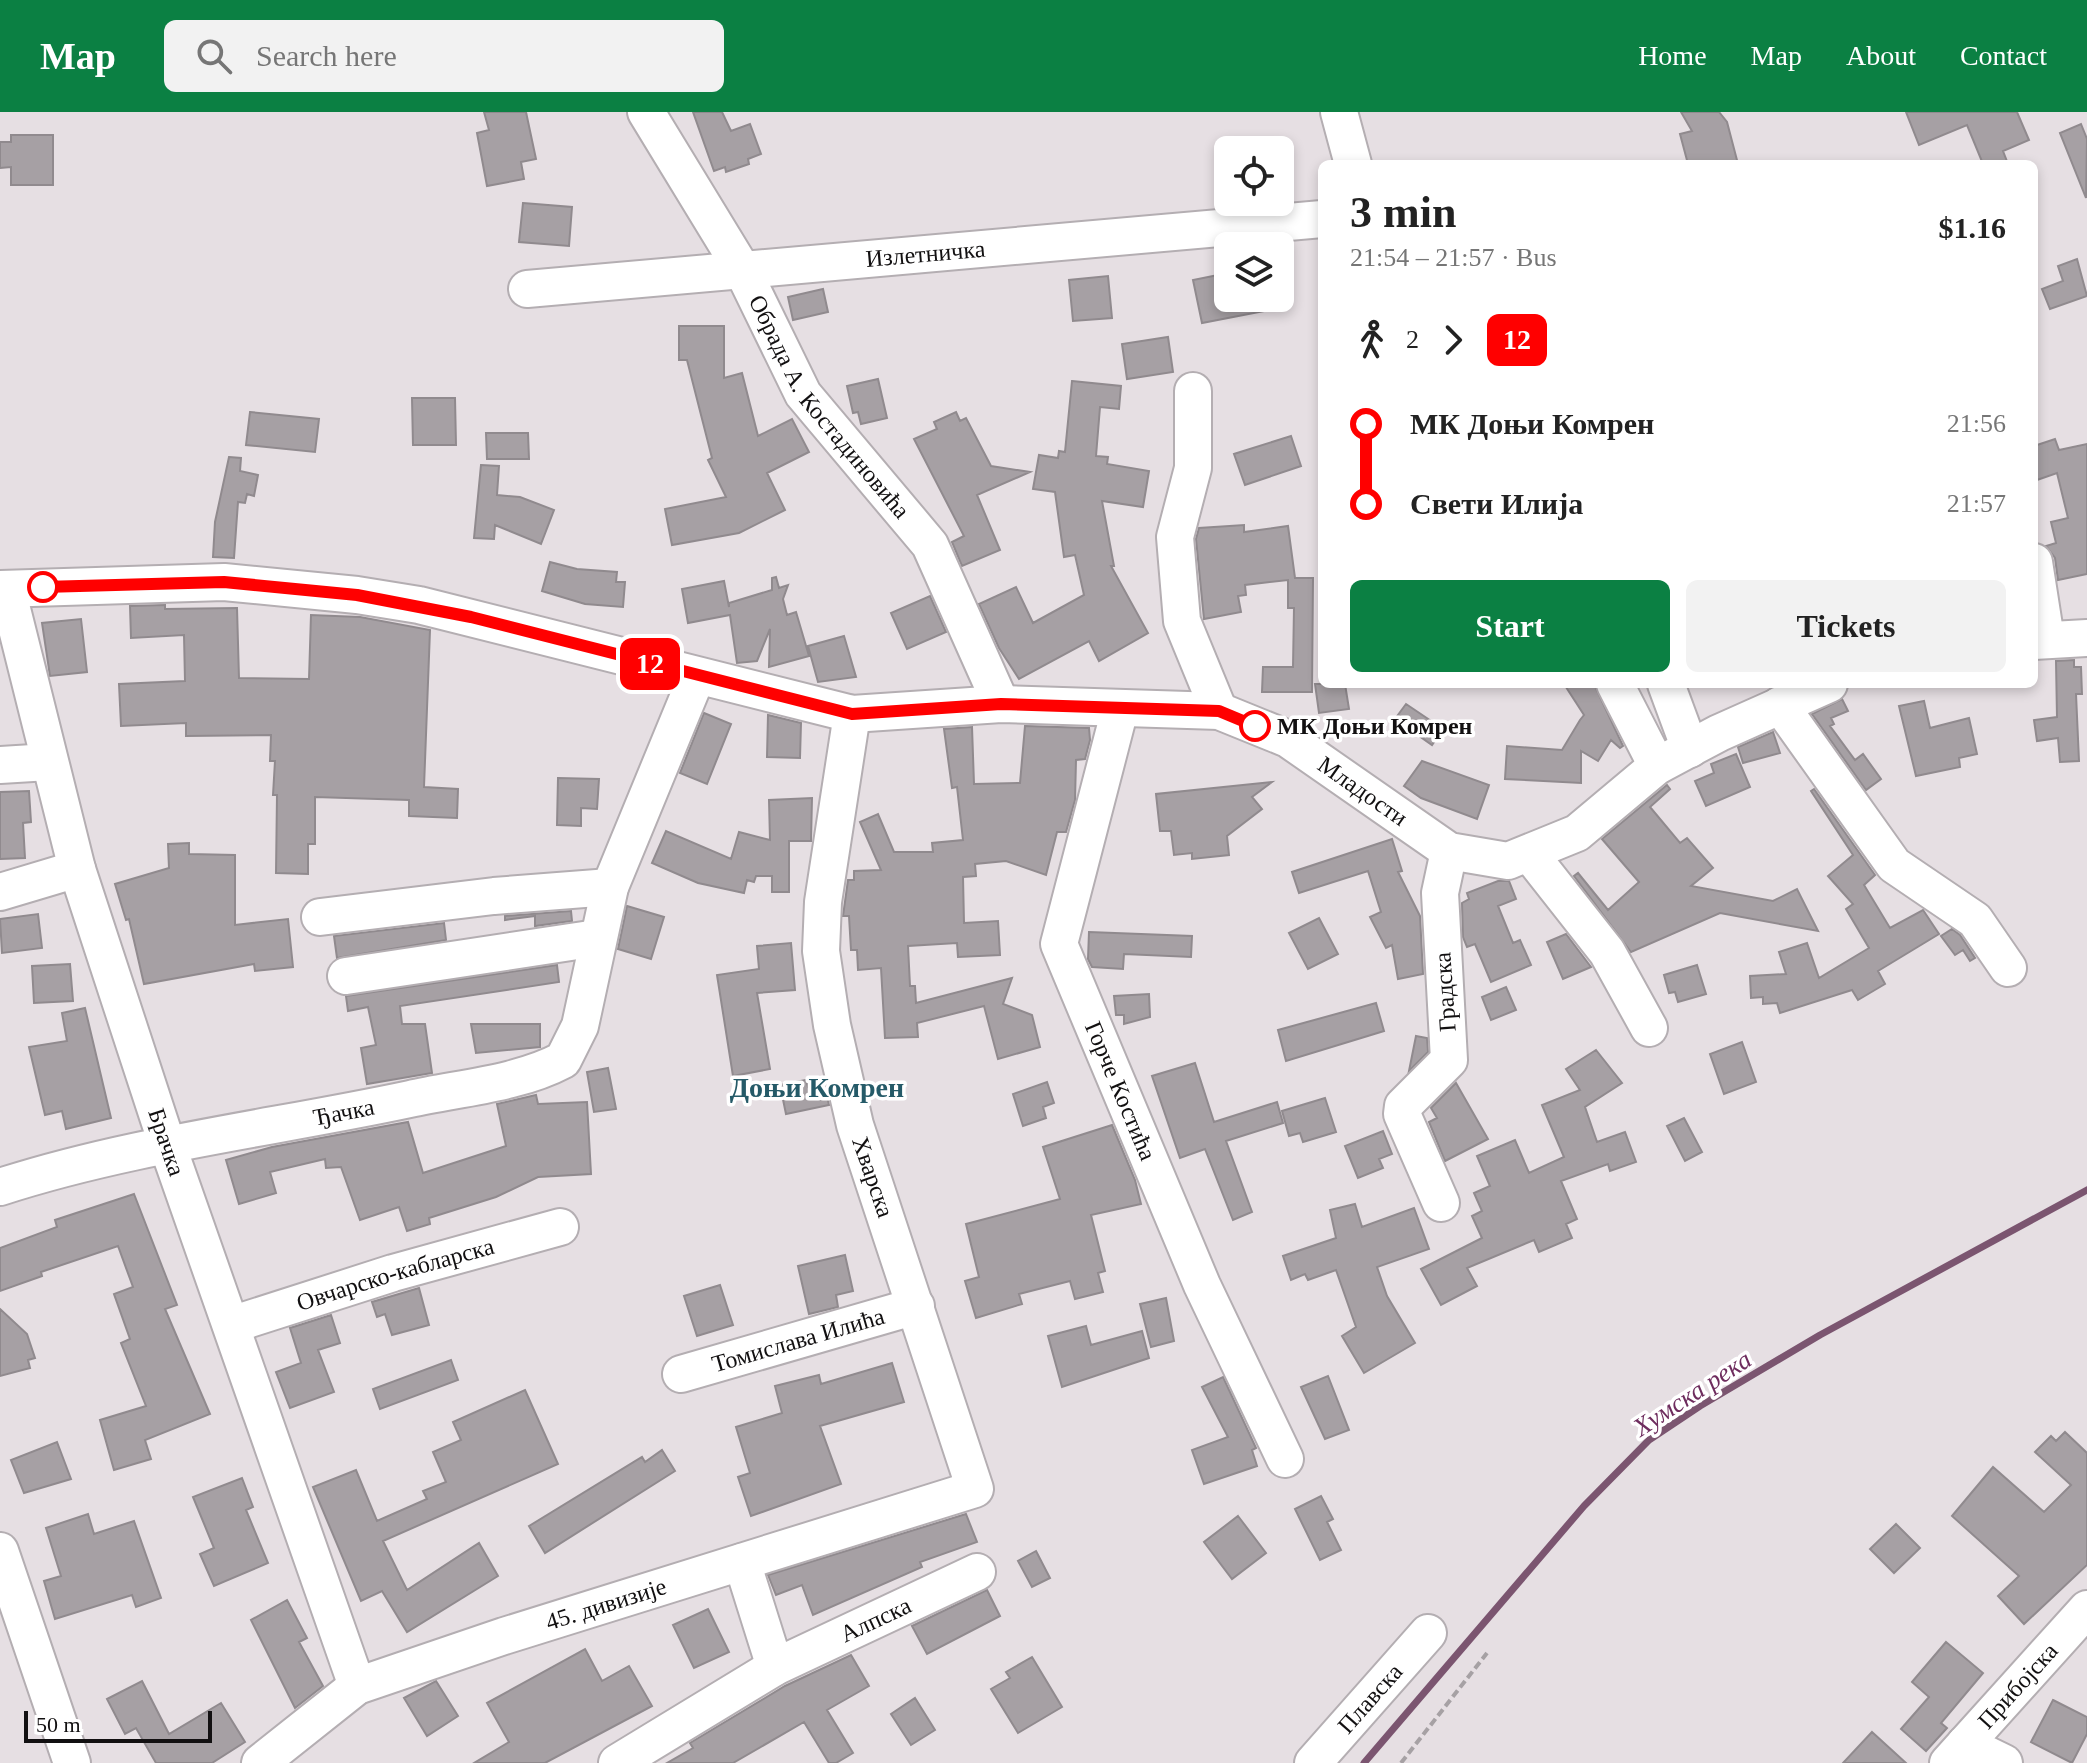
<!DOCTYPE html>
<meta charset="utf-8">
<style>
:root{--surface:#fff;--page:#f2f2f2;--text:#222;--muted:#767676;--accent:#0b8043}
body{margin:0;font-family:"Times New Roman",serif;background:var(--page);color:var(--text);height:100vh;display:flex;flex-direction:column;font-size:30px;white-space:nowrap}
*{box-sizing:border-box;margin:0}
p{font-size:26px;color:var(--muted)}
.icon{flex:none;width:44px;height:44px;fill:none;stroke:currentColor;stroke-width:2;stroke-linecap:round;stroke-linejoin:round}
.map{position:relative;flex:1;overflow:hidden}
.side{position:absolute;left:1318px;top:48px;width:720px;height:528px;display:flex;flex-direction:column;background:var(--surface);border-radius:12px;box-shadow:0 4px 12px #0003}
.side>*{flex:none}
.badge{padding:0 16px;border-radius:12px;font-size:28px;line-height:52px}
.buttons{position:absolute;left:1214px;top:24px;display:grid;gap:16px}
.buttons a{display:grid;place-items:center;width:80px;height:80px;border-radius:12px;background:var(--surface);box-shadow:0 4px 12px #0003;font-size:40px}
.scale{position:absolute;left:24px;bottom:20px;width:188px;box-sizing:border-box;padding-left:8px;border:4px solid #121011;border-top:0;font-size:22px;line-height:28px;white-space:nowrap;color:#121011;-webkit-text-stroke:6px #fff;paint-order:stroke}
.map>.badge{position:absolute;translate:-50% -50%;box-shadow:0 0 0 4px #fff}
.legs{display:flex;align-items:center;gap:12px;height:88px;padding:0 32px;font-size:26px}
.legs p{margin-inline-start:auto}
.overview{display:flex;align-items:center;justify-content:space-between;height:136px;padding:0 32px}
h1{font-size:44px;font-weight:600;line-height:60px}
.primary-button{display:flex;gap:16px;margin-top:auto;padding:16px 32px}
.primary-button a{flex:1;height:92px;border-radius:12px;background:var(--accent);color:#fff;font-size:32px;font-weight:600;line-height:92px;text-align:center}
.primary-button a+a{background:var(--page);color:var(--text)}
ul{padding:0 32px;list-style:none}
li{display:flex;align-items:center;gap:28px;height:80px;font-size:30px}
li i{display:grid;place-items:center;width:12px;height:100%;margin:0 10px;background:currentColor}
li i::after{content:'';width:20px;height:20px;margin:-10px;border:6px solid;border-radius:50%;background:var(--surface)}
li p{margin-inline-start:auto}
li:first-child i{background:linear-gradient(#0000 50%,currentColor 0)}
li:last-child i{background:linear-gradient(currentColor 50%,#0000 0)}
header{display:flex;align-items:center;gap:48px;box-sizing:border-box;height:112px;padding:0 40px;background:var(--accent);color:#fff}
header strong{font-size:38px}
nav{display:flex;gap:44px;margin-inline-start:auto;font-size:28px}
.search{width:560px;height:72px;background:var(--page);display:flex;align-items:center;gap:20px;box-sizing:border-box;padding:0 28px;border-radius:12px;color:var(--muted);font-size:30px}
.map>svg:first-child{display:block}
.lines{fill:none;stroke-linecap:round;stroke-linejoin:round}
.stream{stroke:#7b5570;stroke-width:7}
.building{fill:#a6a0a4;stroke:#908a8e;stroke-width:2}
.minor-casing{stroke:#b4aeb2;stroke-width:40}
.path{stroke:#a6a1a4;stroke-width:4;stroke-dasharray:8 4;stroke-linecap:butt}
.minor{stroke:#fff;stroke-width:36}
.line-1-casing{stroke:#fff;stroke-width:18}
.line-1{stroke:#f00;stroke-width:12}
.stop-1-dot{fill:#fff;stroke:#f00;stroke-width:4}
.labels{text-anchor:middle;stroke-width:7;stroke-linejoin:round;paint-order:stroke}
.street-label{font-size:24px;fill:#121011;stroke:#fff}
.stop-label{font-size:24px;font-weight:bold;fill:#121011;stroke:#fff;text-anchor:start}
.water-label{font-size:26px;font-style:italic;fill:#6e2c5e;stroke:#fff}
.quarter-label{font-size:28px;font-weight:bold;fill:#255a68;stroke:#fff}
</style>
<header>
<strong>Map</strong>
<div class="search"><svg class="icon" aria-label="search" viewBox="0 0 24 24"><circle cx="10" cy="10" r="6"/><path d="M15 15l6 6"/></svg>Search here</div>
<nav><a>Home</a><a>Map</a><a>About</a><a>Contact</a></nav>
</header>
<div class="map">
<svg width="2087" height="1651" viewBox="0 0 2087 1651">
<rect width="100%" height="100%" fill="#e6dfe3"/>
<g class="lines">
<path class="stream" d="M1364,1651L1584,1394L1649,1328L1700,1294L1820,1223L2087,1078"/>
</g>
<path class="building" d="M484,0H526L536,47L521,50L524,67L487,74L477,21L489,18Z
M693,0H722L731,19L750,12L761,42L748,47L749,52L726,60L725,55L714,59Z
M1681,0H1719L1727,10L1738,52H1688L1680,22L1692,19Z
M1906,0H2017L2029,28L2003,39L2008,52H1983L1967,13L1919,33Z
M2081,12L2087,27L2086,86L2060,21Z
M11,23H53V73H11V55L0,56V30H11Z
M523,91L572,95L569,134L519,130Z
M2077,147L2087,184L2050,197L2042,177L2063,169L2058,154Z
M1228,161V186H1279L1280,196L1202,211L1193,168Z
M1108,164L1112,206L1073,209L1069,168Z
M823,177L828,200L793,208L788,185Z
M679,214H724V266L742,261L758,324L792,307L809,340L767,361L785,398L739,421L672,433L665,397L726,385L708,348L712,346L687,248H679Z
M1168,225L1173,260L1127,267L1122,232Z
M878,267L887,306L861,312L858,300L853,301L847,274Z
M1072,269L1121,274L1119,297L1100,295L1096,344L1108,345L1107,352L1149,359L1143,395L1102,389L1114,454H1111L1148,521L1099,549L1089,529L1019,567L999,536L979,492L1016,475L1033,511L1084,483L1075,443L1064,445L1055,380L1033,377L1039,343L1058,346L1059,339L1065,340Z
M412,286H455L456,333H413Z
M250,300L319,307L315,340L246,333Z
M956,300L960,309L966,306L991,354L1030,360L977,383L1000,438L962,454L952,430L964,424L914,327L937,317L934,310Z
M486,321H528L529,347H487Z
M1291,324L1301,354L1245,373L1234,342Z
M2055,327L2059,338L2087,332V462L2058,468L2055,446L2046,434L2056,431L2051,410L2068,406L2057,361L2034,369V334Z
M229,345L241,346L240,359L258,363L254,384L247,382L245,391L238,390L234,446L213,445L215,410Z
M481,353L499,354L497,383L520,385L554,398L541,432L495,413L494,427L474,426Z
M1244,413V420L1288,414L1295,466H1313L1312,580H1262L1263,555H1293L1294,496H1288V468L1245,473L1246,483L1238,484L1241,500L1204,507L1196,427L1199,416Z
M550,450L577,457L617,460L616,470H625L623,495L585,492L542,479Z
M776,465L779,476L788,473L783,487L787,503L796,500L809,544L769,555L770,517L757,549L737,551L730,503L688,511L682,477L724,469L729,495V491L772,478V466Z
M930,484L946,520L907,537L891,501Z
M165,493V497L237,496L239,566L309,567L311,503L360,505L430,518L424,675L458,677L457,706L409,704V688L315,685V732H308V762L276,761L277,683H273L275,649H270L271,623L186,624V611L121,614L119,572L185,569L184,523L131,526L130,494Z
M81,507L87,560L50,564L42,511Z
M844,524L856,565L818,570L808,534Z
M2074,548V555H2081L2082,582H2076L2079,649L2060,650L2058,626L2037,629L2034,608L2057,605L2056,549Z
M1315,572H1345L1349,597L1319,601Z
M1564,572H1594L1623,634L1620,636L1611,628L1598,649L1581,639V671L1505,667L1507,634L1562,638L1580,608L1584,603Z
M1842,587L1848,599L1831,606L1834,612L1830,614L1855,648L1863,642L1881,667L1866,678L1812,602Z
M1924,589L1930,616L1969,606L1977,642L1959,646L1960,655L1916,664L1899,594Z
M1406,592L1443,617L1432,633L1395,607Z
M704,601L731,612L707,672L680,661Z
M768,603L801,611L800,646L767,645Z
M1025,614L1089,616L1090,628L1085,647L1076,648L1075,688L1066,720H1057L1046,763L1006,749L975,752L976,764L963,765L964,811L998,809L1000,843L958,845L957,831L908,834L910,874H915L916,891L1012,866L1003,892L1032,903L1040,935L998,947L984,894L917,911L918,925L885,926L881,856L858,858L857,838H851L849,804H843L848,768H854V759L881,758L860,710L878,702L894,740H933L932,731L963,728L957,675L952,676L944,617L972,615L974,672L1020,671Z
M1773,620L1780,641L1743,651L1738,635Z
M1736,642L1750,675L1706,694L1695,669L1714,661L1711,652Z
M1422,649L1489,673L1477,707L1421,686L1404,674Z
M558,666L599,667L597,697L581,696V714L557,713Z
M1272,670L1252,685L1262,697L1227,724L1229,743L1192,747V741L1174,743L1171,719H1160L1156,682Z
M1667,673L1670,677L1650,695L1680,731L1687,726L1713,756L1691,774L1773,789L1797,777L1818,819L1720,801L1631,840L1574,764L1578,761L1608,798L1639,770L1602,727Z
M1814,677L1875,763L1864,773L1890,816L1923,798L1939,822L1878,859L1885,872L1858,888L1852,878L1780,901L1777,891L1763,892V885L1751,886L1750,864L1786,862L1779,840L1807,831L1819,866L1869,836L1846,797L1853,792L1828,764L1853,743L1811,679Z
M29,679L31,710L23,711L25,746L0,747V680Z
M812,686L811,729H789V780H772V764H756L754,770L747,768L744,781L698,771L652,751L666,719L731,747L739,720L770,728L769,688Z
M1392,727L1402,759L1398,760L1420,804L1423,862L1398,867L1392,833L1386,836L1370,805L1381,800L1368,759L1299,781L1292,760Z
M189,731V742L235,743V813L288,807L293,855L255,859L254,852L144,872L129,807L126,808L115,772L169,756L168,732Z
M1498,769H1509L1516,787L1498,794L1513,831L1520,828L1531,853L1491,870L1475,832L1467,835L1463,825L1462,791L1469,787L1467,781Z
M627,794L664,805L651,847L618,837Z
M571,799L572,809L535,814V804L505,808V804Z
M38,802L42,836L2,841L0,807Z
M1319,806L1338,842L1308,857L1289,821Z
M444,811L446,828L337,846L334,824Z
M1952,817L1960,823L1975,846L1970,849L1963,838L1955,843L1941,824Z
M1089,820L1192,824L1191,845L1124,842L1123,857L1092,855L1088,847Z
M1566,822L1591,855L1563,867L1547,830Z
M791,831L795,878L757,881L770,957L733,964L717,863L759,857L757,834Z
M70,852L73,889L34,891L32,854Z
M557,853L559,870L400,894L402,912H425L432,961L367,972L361,936L376,933L368,895L348,899L346,884Z
M1697,853L1706,882L1678,890L1675,880L1669,881L1664,863Z
M1506,875L1516,898L1491,908L1482,885Z
M1149,882L1150,905L1124,912V903H1116L1114,884Z
M1376,891L1384,919L1286,949L1278,918Z
M85,896L111,1006L66,1017L62,999L45,1003L29,935L67,929L62,901Z
M471,912H540V935L476,941Z
M1416,924L1427,926L1428,940L1409,959Z
M1742,930L1756,970L1724,982L1710,942Z
M1596,938L1622,971L1585,995L1597,1030L1625,1020L1636,1050L1610,1059L1608,1052L1561,1069L1577,1107L1566,1112L1572,1126L1539,1140L1534,1128L1467,1156L1477,1174L1441,1193L1421,1157L1482,1126L1472,1104L1482,1099L1474,1081L1490,1074L1477,1044L1515,1028L1529,1061L1564,1045L1542,993L1580,978L1566,957Z
M1195,951L1214,1010L1277,990L1283,1011L1226,1029L1252,1100L1233,1108L1205,1037L1180,1046L1152,964Z
M608,956L616,997L594,1000L587,960Z
M806,968L808,975L824,972L829,993L786,1002L780,973Z
M1047,970L1054,991L1043,995L1046,1006L1023,1014L1013,982Z
M1456,971L1488,1027L1445,1049L1429,1010L1437,1006L1431,996Z
M536,983L538,992L587,990L591,1062L538,1065L496,1085L429,1106L430,1112L407,1119L399,1095L360,1108L341,1055L326,1056L325,1047L270,1060L276,1081L239,1092L226,1048L272,1035L408,1010L423,1061L506,1034L497,992Z
M1325,986L1336,1020L1303,1030L1300,1021L1289,1024L1282,999Z
M1684,1006L1702,1040L1685,1049L1667,1014Z
M1112,1013L1135,1068L1141,1092L1091,1103L1105,1159L1098,1161L1103,1180L1075,1187L1070,1169L1019,1182L1022,1192L976,1206L965,1169L979,1165L966,1112L1060,1087L1043,1035Z
M1383,1019L1392,1042L1379,1047L1383,1056L1358,1066L1345,1034Z
M134,1082L177,1193L165,1197L210,1302L145,1328L151,1347L114,1358L100,1308L146,1294L121,1231L130,1227L114,1182L133,1175L118,1134L41,1160L42,1164L0,1179V1136L57,1115L55,1108Z
M1355,1092L1362,1115L1414,1096L1429,1137L1377,1155L1387,1184L1415,1231L1364,1261L1342,1224L1356,1215L1336,1158L1308,1168L1305,1162L1291,1168L1283,1144L1336,1126L1330,1098Z
M845,1143L853,1179L836,1183L838,1195L809,1202L798,1154Z
M720,1173L733,1213L697,1224L684,1184Z
M419,1176L429,1213L392,1223L385,1202L377,1205L372,1190Z
M1166,1186L1174,1229L1151,1235L1140,1192Z
M0,1197L27,1222L35,1246L28,1248L30,1256L0,1264Z
M331,1203L340,1231L318,1238L334,1280L290,1296L276,1260L301,1251L290,1216Z
M1086,1214L1091,1233L1142,1219L1149,1246L1062,1275L1048,1224Z
M451,1248L458,1268L380,1297L373,1277Z
M892,1251L904,1290L820,1314L841,1372L751,1404L738,1365L750,1361L736,1315L782,1301L775,1274L819,1263L821,1272Z
M1328,1264L1349,1318L1325,1327L1301,1275Z
M1223,1265L1256,1336L1252,1338L1257,1354L1204,1372L1192,1338L1228,1325L1202,1275Z
M525,1278L558,1352L383,1429L407,1478L479,1431L498,1464L407,1520L382,1479L361,1489L313,1375L356,1358L377,1409L427,1387L423,1379L446,1370L433,1340L461,1328L453,1310Z
M2065,1320L2087,1341V1453L2024,1512L1998,1484L2019,1464L1952,1404L1993,1355L2044,1400L2071,1373L2035,1340L2051,1324L2056,1329Z
M57,1330L71,1367L24,1381L11,1348Z
M662,1338L675,1359L545,1441L529,1414L642,1345L645,1350Z
M242,1366L253,1395L246,1398L268,1451L214,1474L200,1442L214,1436L193,1385Z
M1321,1384L1333,1407L1327,1410L1341,1438L1320,1448L1295,1397Z
M88,1402L94,1422L134,1409L161,1486L136,1495L132,1483L55,1507L44,1469L61,1464L46,1416Z
M966,1402L977,1430L920,1450L922,1455L813,1503L802,1473L776,1483L768,1463Z
M1238,1404L1266,1441L1232,1467L1204,1430Z
M1896,1412L1920,1436L1894,1461L1870,1437Z
M1036,1439L1050,1466L1032,1475L1018,1449Z
M987,1478L1000,1504L927,1542L912,1514Z
M287,1488L307,1526L299,1530L323,1574L295,1596L251,1508Z
M708,1497L729,1540L694,1556L673,1513Z
M1946,1530L1983,1561L1941,1611L1947,1616L1926,1639L1901,1617L1929,1585L1912,1570Z
M585,1537L602,1569L629,1554L652,1594L545,1651H474L509,1630L487,1591Z
M851,1543L869,1574L827,1598L853,1641L836,1651H829L804,1610L733,1651H667L693,1636L690,1631L785,1574Z
M1032,1545L1062,1595L1018,1621L991,1577L1010,1566L1006,1560Z
M142,1569L169,1622L221,1591L245,1630L212,1651H156L136,1616L125,1622L107,1587Z
M436,1569L458,1604L427,1624L404,1586Z
M915,1586L935,1618L911,1633L891,1602Z
M2053,1588L2087,1605V1622L2072,1651L2031,1630Z
M1872,1620L1906,1651H1843Z"/>
<g class="lines">
<defs>
<g id="minor">
<path id="s1" d="M646,0L743,159L803,282L930,433L1001,592"/>
<path d="M1339,0L1353,52"/>
<path id="s2" d="M527,177L1322,107"/>
<path d="M1193,279V356L1175,425L1182,509L1219,599"/>
<path d="M2034,450L2046,527"/>
<path id="s3" d="M0,477L224,470L357,483L419,493L852,602L1001,592L1219,599L1288,627L1449,739L1508,749L1577,721L1657,654L1719,621L1829,572"/>
<path id="s4" d="M7,477L77,757L168,1035L357,1574"/>
<path d="M2034,529L2087,526"/>
<path d="M1615,572L1657,654"/>
<path d="M1666,572L1690,637"/>
<path d="M1780,593L1894,753L1975,808L2008,856"/>
<path id="s5" d="M1120,597L1059,832L1202,1173L1285,1347"/>
<path d="M0,653L49,650"/>
<path d="M1529,741L1607,840L1649,916"/>
<path d="M0,780L77,757"/>
<path d="M320,805L494,784L610,775"/>
<path d="M346,864L597,826"/>
<path id="s6" d="M0,1075C133,1032 274,1016 410,987C459,976 518,972 563,948L580,914L610,775L697,564"/>
<path d="M1441,1091L1402,1002L1403,994L1449,948L1440,781L1449,739"/>
<path id="s7" d="M231,1213L393,1161L560,1115"/>
<path id="s8" d="M681,1262L916,1194"/>
<path d="M0,1439L72,1651"/>
<path d="M742,1450L775,1555"/>
<path d="M1965,1632L2004,1651"/>
<path id="s9" d="M260,1651L357,1574L504,1524L975,1377L855,1013L832,913L821,839L823,790L852,602"/>
<path id="s10" d="M617,1651L775,1555L977,1460"/>
<path id="s11" d="M1313,1651L1428,1521"/>
<path id="s12" d="M1948,1651L2087,1497"/>
</g>
</defs>
<use href="#minor" class="minor-casing"/>
<path class="path" d="M1401,1651L1487,1541"/>
<use href="#minor" class="minor"/>
</g>
<g class="lines">
<defs>
<path id="line-1" d="M43,475L224,470L357,483L471,505L852,602L1001,592L1219,599L1255,614"/>
</defs>
<use href="#line-1" class="line-1-casing"/>
<use href="#line-1" class="line-1"/>
</g>
<g class="stop-1-dot">
<circle cx="43" cy="475" r="14"/>
<circle cx="1255" cy="614" r="14"/>
</g>
<g class="labels">
<g class="street-label">
<text dy="8" stroke="none"><textPath href="#s2" startOffset="400">Излетничка</textPath></text>
<text dy="8" stroke="none"><textPath href="#s1" startOffset="348">Обрада А. Костадиновића</textPath></text>
<text dy="8" stroke="none"><textPath href="#s3" startOffset="1400">Младости</textPath></text>
<text transform="translate(1445 880) rotate(-94)" y="8">Градска</text>
<text dy="8" stroke="none"><textPath href="#s5" startOffset="402">Горче Костића</textPath></text>
<text dy="8" stroke="none"><textPath href="#s6" startOffset="352">Ђачка</textPath></text>
<text dy="8" stroke="none"><textPath href="#s4" startOffset="576">Брачка</textPath></text>
<text transform="translate(873 1065) rotate(71)" y="8">Хварска</text>
<text dy="8" stroke="none"><textPath href="#s7" startOffset="172">Овчарско-кабларска</textPath></text>
<text dy="8" stroke="none"><textPath href="#s8" startOffset="122">Томислава Илића</textPath></text>
<text dy="8" stroke="none"><textPath href="#s9" startOffset="386">45. дивизије</textPath></text>
<text dy="8" stroke="none"><textPath href="#s10" startOffset="296">Алпска</textPath></text>
<text dy="8" stroke="none"><textPath href="#s12" startOffset="104">Прибојска</textPath></text>
<text dy="8" stroke="none"><textPath href="#s11" startOffset="86">Плавска</textPath></text>
</g>
<g class="stop-label">
<text x="1277" y="622">МК Доњи Комрен</text>
</g>
<g class="water-label">
<text transform="translate(1692 1281) rotate(-33)" y="9">Хумска река</text>
</g>
<g class="quarter-label">
<text x="817" y="985">Доњи Комрен</text>
</g>
</g>
</svg>
<div class="buttons">
<a><svg class="icon" aria-label="locate" viewBox="0 0 24 24"><circle cx="12" cy="12" r="6"/><path d="M12 2v4M12 18v4M2 12h4M18 12h4"/></svg></a>
<a><svg class="icon" aria-label="layers" viewBox="0 0 24 24"><path d="M12 4l9 5-9 5-9-5zM3 14l9 5 9-5"/></svg></a>
</div>
<div class="scale">50 m</div>
<b class="badge" style="left:650px;top:552px;background:#f00;color:#fff">12</b>
<section class="side">
<div class="overview"><div><h1>3 min</h1><p>21:54 – 21:57 · Bus</p></div><b>$1.16</b></div>
<div class="legs"><svg class="icon" aria-label="walk" viewBox="0 0 24 24"><circle cx="13" cy="4" r="2"/><path d="M13 8l-2 6 4 7M11 14l-3 7M7 12l3-4h3l4 4"/></svg>2<svg class="icon" aria-label="forward" viewBox="0 0 24 24"><path d="M9 5l7 7-7 7"/></svg><b class="badge" style="background:#f00;color:#fff">12</b></div>
<ul>
<li><i style="color:#f00"></i><b>МК Доњи Комрен</b><p>21:56</p></li>
<li><i style="color:#f00"></i><b>Свети Илија</b><p>21:57</p></li>
</ul>
<div class="primary-button"><a>Start</a><a>Tickets</a></div>
</section>
</div>
